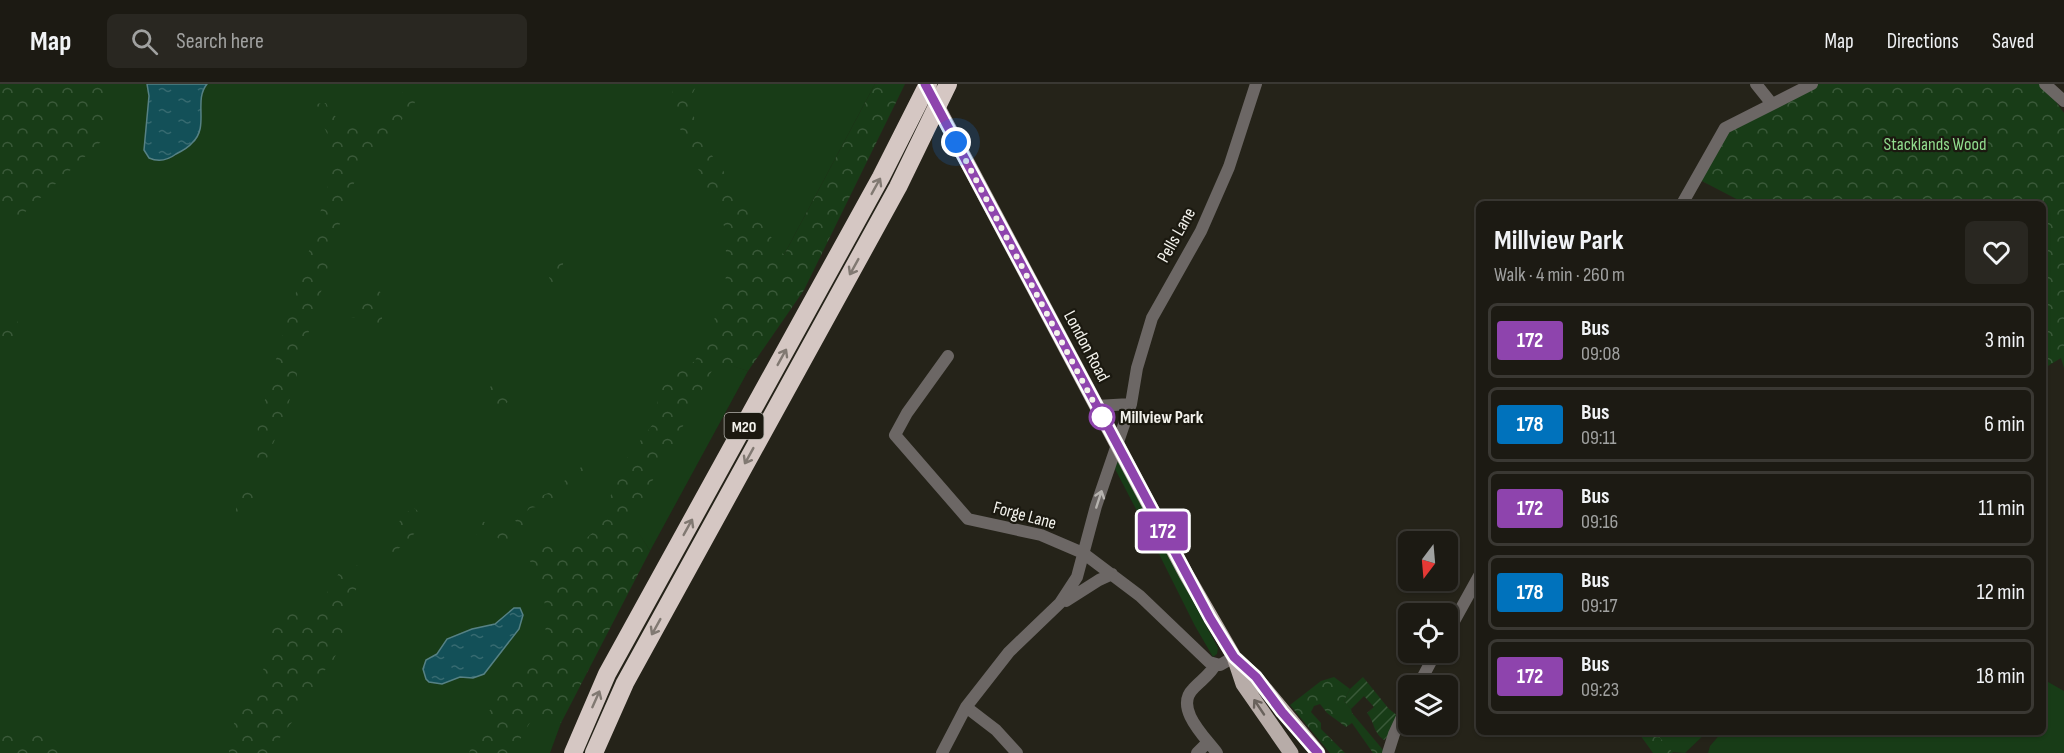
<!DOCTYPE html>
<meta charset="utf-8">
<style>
:root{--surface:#1c1a13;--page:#292721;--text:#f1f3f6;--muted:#a0a1a0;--line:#3a3833}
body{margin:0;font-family:"Sofia Sans Condensed",sans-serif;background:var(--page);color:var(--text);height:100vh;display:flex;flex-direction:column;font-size:22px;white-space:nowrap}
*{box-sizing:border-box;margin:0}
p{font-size:20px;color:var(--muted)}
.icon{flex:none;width:33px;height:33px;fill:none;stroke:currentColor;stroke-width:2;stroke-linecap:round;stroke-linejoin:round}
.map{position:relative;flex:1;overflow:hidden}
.drawer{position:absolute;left:1476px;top:117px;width:570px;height:534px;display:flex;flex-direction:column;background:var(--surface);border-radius:9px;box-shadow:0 2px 4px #0004,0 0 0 2px var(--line)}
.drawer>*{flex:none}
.badge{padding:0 12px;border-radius:4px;font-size:21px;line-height:39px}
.needle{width:39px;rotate:196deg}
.tools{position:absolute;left:1398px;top:447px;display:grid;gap:12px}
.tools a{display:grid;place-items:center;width:60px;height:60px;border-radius:9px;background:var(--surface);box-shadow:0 2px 4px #0004,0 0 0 2px var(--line);font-size:30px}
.you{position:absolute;width:30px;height:30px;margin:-15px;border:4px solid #fff;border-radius:50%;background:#1a73e8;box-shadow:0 0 0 9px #1a73e833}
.map>.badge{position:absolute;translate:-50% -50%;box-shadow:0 0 0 3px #fff}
.round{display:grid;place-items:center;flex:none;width:63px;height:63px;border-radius:9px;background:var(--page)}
.head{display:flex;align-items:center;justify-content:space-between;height:102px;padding:0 18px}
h1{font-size:28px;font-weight:700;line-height:45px}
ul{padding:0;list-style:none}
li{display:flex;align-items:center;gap:18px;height:75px;margin:0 12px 9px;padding:0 6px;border:3px solid var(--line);border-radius:9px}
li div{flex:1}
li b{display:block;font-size:22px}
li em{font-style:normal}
li .badge{min-width:66px;font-weight:700;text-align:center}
header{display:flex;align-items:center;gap:36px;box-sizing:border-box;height:84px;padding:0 30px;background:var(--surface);border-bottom:2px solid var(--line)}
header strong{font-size:28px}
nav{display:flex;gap:33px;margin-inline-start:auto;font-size:21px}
.search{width:420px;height:54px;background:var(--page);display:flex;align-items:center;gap:15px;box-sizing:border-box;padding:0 21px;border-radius:9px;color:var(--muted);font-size:22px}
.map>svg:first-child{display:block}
.grass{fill:#183c17}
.forest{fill:url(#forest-crowns)}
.garden{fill:url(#garden-furrows)}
.water{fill:url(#water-ripples);stroke:#568184;stroke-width:1.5}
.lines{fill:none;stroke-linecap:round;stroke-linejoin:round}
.minor{stroke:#6c6765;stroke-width:12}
.major{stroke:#b7aca8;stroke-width:15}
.highway{stroke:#d5c7c3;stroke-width:18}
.oneway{stroke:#817972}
.oneway2{stroke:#b6b3af}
.oneway3{stroke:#69625c}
.line-casing{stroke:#fff;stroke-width:14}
.line{stroke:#8e44ad;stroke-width:9}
.walk{stroke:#f3f2ec;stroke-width:6;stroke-dasharray:0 10.8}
.stop-dot{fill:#fff;stroke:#8e44ad;stroke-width:3}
.labels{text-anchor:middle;stroke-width:4.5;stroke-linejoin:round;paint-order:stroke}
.shield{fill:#1b1910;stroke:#b2b1aa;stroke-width:1.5}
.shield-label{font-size:16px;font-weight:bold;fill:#f3f2ec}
.park-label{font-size:18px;fill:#91dc8e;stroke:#1b1910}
.street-label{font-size:18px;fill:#f3f2ec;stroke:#1b1910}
.stop-label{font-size:18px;font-weight:bold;fill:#f3f2ec;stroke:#1b1910;text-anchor:start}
</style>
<header>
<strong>Map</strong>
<div class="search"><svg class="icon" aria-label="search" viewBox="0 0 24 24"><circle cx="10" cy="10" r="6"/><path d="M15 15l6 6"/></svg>Search here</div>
<nav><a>Map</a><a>Directions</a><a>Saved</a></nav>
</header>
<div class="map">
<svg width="2064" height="669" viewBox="0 0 2064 669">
<defs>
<pattern id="forest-crowns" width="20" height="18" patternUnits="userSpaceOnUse" patternTransform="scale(1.5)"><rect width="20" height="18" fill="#183c17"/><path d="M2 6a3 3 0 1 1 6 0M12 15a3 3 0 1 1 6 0" fill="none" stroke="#3a5939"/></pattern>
<pattern id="garden-furrows" width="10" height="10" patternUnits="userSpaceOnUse" patternTransform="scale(1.5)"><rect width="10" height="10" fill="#183c17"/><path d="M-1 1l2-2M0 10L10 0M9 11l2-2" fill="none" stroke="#3a5939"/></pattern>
<pattern id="water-ripples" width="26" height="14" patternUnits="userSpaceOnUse" patternTransform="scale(1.5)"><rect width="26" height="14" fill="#135058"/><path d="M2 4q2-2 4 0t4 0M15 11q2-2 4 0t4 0" fill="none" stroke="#366a70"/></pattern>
</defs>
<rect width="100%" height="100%" fill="#252319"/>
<path class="grass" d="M0,0H875L784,171L720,277L748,287L650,467L637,447L564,529L561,639L550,669H0Z
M1117,378H1118L1156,448L1151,454L1114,383Z
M1156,455L1161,456L1218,564L1217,570L1213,573L1195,542L1153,458Z
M2043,595L2064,607V669H1708L1710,662L1722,648H2043Z
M1655,648H1707L1685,669L1671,668Z"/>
<path class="forest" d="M0,0H106L104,55L23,130L0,139Z
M413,0H422L413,23L362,80L345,121L316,226L301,271L296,295L285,331L264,382L256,384L258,348L255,331L264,319L292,218L299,201L330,95C332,81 332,61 326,47C321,36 307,34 312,20L326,19C337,41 360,53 381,36C388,31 390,23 395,16C400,10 407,6 413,0Z
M673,0H697L688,20L711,70L784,171L875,0H905L804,206L748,287L717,277L674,359L626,443L637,446L650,467L561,639L535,630L512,669H469C477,647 488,627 502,608C507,602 514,599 520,593C533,579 546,554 547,535C547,526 539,492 535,485C528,472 526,477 527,460L534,455L580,460L600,442L621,382L653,340L660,306L671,294L695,277L708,251L724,211L727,181L724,142L672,27Z
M1818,0H2043L2064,29V284L2061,274L2043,285V120H1746L1698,95L1727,48Z
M560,166L565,168L562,186L557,197L553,200C543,188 549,174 560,166Z
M377,206L382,209V241L379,245L374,247L369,245L362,235L346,232C350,216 362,211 377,206Z
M10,234L16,235L22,246L16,256L0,254V236Z
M499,298L506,299L510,316C504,322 499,323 491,322C486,314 487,308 492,300Z
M591,375L598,376L594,389L584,393L573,403L565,406L542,422L530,424L525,429V443L522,447L515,436V422L551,408Z
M252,393L259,404L245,432L240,433L236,431C235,419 242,398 252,393Z
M414,424C433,436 405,462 393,468L386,466L385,461L404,430Z
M475,437L485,438L495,444L499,442L507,443L511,446L510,454L505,457L499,455L491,448L486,454H480L473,447Z
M353,481L359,482L362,486L355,509L349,519L339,563L334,575L325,586L317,606L268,669H229C228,639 241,630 254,605C261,594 266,579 269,566C272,552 271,536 283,528C293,526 303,530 312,526C330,519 328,488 353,481Z
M1334,593L1350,605L1344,617L1351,625L1352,629L1384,667L1383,669H1373L1352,639L1346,643L1327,629L1320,620L1314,622L1311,628L1321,639V645L1345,669H1330L1290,621L1321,597Z
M0,639C20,648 41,650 62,656L61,669H0Z
M1638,648H1655L1673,669H1653Z"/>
<path class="garden" d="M1363,593L1389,625L1398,632L1389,651L1384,656C1372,647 1375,638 1367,629L1374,623L1364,612L1351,625L1344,617L1350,605Z"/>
<path class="water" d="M147,0H207C193,17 210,43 192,59C188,64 182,67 176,70C168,76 158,78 149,74L144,66L149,12Z
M514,524H520L523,531L519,545L484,590L473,594L460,593L442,600L429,598L426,595L423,585L426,576L437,570L447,555L472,545L495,540Z"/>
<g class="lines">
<path class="minor" d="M1756,0L1772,20
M2045,0L2064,17
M1682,120L1725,44L1812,0
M948,272L907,329L895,351L968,435L1041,451L1083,469L1140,512L1209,578L1220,581L1234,573
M1096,322L1131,320
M1066,517L1099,496L1112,490
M1448,548L1479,492
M1215,581C1211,590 1200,597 1193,605C1174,624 1205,653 1217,669
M1418,602L1436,568
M966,623L996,646L1017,669
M942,669L966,623L1009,568L1060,519L1077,493L1096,422L1131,320L1137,284L1152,234L1201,147L1229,83L1256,0
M1197,669L1208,658
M1388,669L1394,650L1408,620"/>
<path class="major" d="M934,16L1186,490L1234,573L1243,600L1291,669
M1236,575L1255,593L1318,669"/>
<path class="highway" d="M573,669L607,590L881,93L928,0
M594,669L625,599L898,103L948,0"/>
</g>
<defs><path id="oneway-shaft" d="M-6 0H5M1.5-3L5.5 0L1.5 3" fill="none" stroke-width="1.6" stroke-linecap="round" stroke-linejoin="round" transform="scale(1.5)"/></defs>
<g class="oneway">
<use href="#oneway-shaft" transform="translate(876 102) rotate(-61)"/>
<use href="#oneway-shaft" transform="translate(854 183) rotate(119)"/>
<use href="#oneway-shaft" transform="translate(782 273) rotate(-61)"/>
<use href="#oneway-shaft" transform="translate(749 372) rotate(119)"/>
<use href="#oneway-shaft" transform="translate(688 443) rotate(-61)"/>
<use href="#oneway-shaft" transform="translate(656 543) rotate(119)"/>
<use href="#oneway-shaft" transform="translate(596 615) rotate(-66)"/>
</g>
<use class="oneway2" href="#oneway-shaft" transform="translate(1099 415) rotate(-72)"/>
<use class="oneway3" href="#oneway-shaft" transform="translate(1259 623) rotate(-124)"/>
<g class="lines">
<defs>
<path id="line" d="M925,0L1210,534L1234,573L1256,593L1282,628L1318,669"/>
</defs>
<use href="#line" class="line-casing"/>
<use href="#line" class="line"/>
<path class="walk" d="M956,58L1103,336L1102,333"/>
</g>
<circle class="stop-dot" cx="1102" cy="333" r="12"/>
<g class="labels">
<rect class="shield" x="724.5" y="329" width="39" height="26" rx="4.5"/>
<g class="shield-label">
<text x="744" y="348">M20</text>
</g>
<g class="park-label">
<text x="1935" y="66">Stacklands Wood</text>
</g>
<g class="street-label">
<text transform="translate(1176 151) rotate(-61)" y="6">Pells Lane</text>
<text transform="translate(1087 262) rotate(62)" y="6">London Road</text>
<text transform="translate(1025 431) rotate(15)" y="6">Forge Lane</text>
</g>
<g class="stop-label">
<text x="1120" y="339">Millview Park</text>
</g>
</g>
</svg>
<div class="tools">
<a><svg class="needle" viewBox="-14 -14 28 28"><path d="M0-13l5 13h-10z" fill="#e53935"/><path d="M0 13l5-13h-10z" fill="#a0a1a0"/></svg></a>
<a><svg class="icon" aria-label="locate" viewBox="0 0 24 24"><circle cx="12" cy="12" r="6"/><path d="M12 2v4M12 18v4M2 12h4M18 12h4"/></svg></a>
<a><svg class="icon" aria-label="layers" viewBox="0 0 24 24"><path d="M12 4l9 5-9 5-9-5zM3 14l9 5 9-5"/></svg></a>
</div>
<div class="you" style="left:956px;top:58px"></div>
<b class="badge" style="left:1163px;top:447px;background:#8e44ad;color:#fff">172</b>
<section class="drawer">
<div class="head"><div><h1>Millview Park</h1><p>Walk · 4 min · 260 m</p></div><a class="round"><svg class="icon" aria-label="heart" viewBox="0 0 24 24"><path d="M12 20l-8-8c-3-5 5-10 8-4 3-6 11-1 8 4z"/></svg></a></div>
<ul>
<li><span class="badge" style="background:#8e44ad;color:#fff">172</span><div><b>Bus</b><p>09:08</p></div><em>3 min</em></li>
<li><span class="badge" style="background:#0072bc;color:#fff">178</span><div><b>Bus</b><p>09:11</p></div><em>6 min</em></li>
<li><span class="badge" style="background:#8e44ad;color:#fff">172</span><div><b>Bus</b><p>09:16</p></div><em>11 min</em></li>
<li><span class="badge" style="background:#0072bc;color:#fff">178</span><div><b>Bus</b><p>09:17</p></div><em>12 min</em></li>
<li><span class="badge" style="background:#8e44ad;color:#fff">172</span><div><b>Bus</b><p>09:23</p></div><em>18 min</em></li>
</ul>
</section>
</div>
